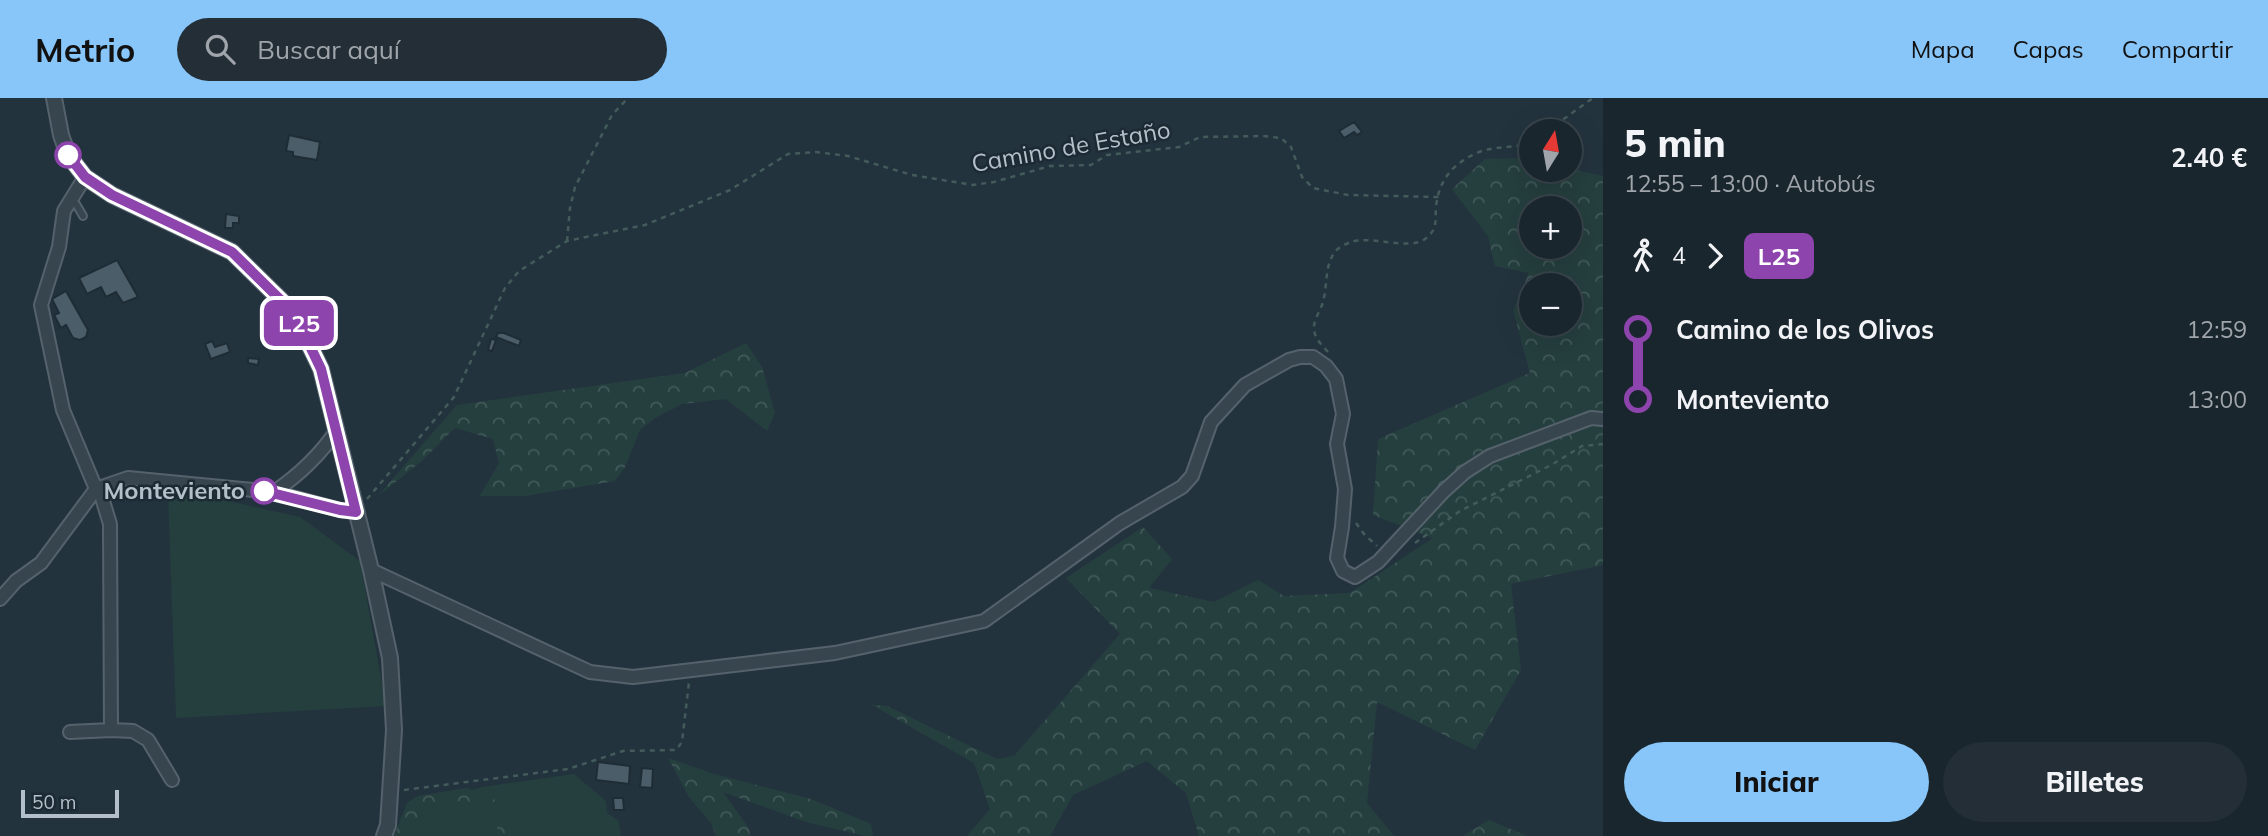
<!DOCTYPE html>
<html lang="es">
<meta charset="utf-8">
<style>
:root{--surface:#1a262e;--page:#232e36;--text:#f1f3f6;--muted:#9fa5aa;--line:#38434a;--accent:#88c6fa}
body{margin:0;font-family:Mulish,sans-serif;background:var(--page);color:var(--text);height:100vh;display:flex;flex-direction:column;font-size:26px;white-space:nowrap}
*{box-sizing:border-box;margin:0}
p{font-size:23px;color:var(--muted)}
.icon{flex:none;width:38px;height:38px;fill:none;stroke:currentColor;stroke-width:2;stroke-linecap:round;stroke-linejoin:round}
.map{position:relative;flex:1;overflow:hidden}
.details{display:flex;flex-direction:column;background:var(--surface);width:665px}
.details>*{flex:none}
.badge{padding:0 14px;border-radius:10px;font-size:24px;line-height:46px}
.needle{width:46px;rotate:11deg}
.fabs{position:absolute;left:1519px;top:21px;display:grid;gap:14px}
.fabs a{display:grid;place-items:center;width:63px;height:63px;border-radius:50%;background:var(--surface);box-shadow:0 7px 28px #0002,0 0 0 2px var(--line);font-size:35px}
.scale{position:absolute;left:21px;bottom:18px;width:98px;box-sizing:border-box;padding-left:7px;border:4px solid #b3bfc9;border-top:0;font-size:19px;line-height:24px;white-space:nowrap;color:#b3bfc9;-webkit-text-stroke:5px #1c2a33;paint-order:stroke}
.map>.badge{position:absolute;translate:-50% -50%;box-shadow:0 0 0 4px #fff}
.legs{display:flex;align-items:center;gap:10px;height:77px;padding:0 21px;font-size:23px}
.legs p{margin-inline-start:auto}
.headline{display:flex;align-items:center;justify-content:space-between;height:119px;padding:0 21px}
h1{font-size:38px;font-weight:800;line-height:52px}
.button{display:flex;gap:14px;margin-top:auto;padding:14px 21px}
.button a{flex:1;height:80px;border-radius:42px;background:var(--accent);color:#111;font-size:28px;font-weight:800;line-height:80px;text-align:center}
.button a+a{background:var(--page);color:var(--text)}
ul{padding:0 21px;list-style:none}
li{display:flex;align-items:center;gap:24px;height:70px;font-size:26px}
li i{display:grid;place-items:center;width:10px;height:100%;margin:0 9px;background:currentColor}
li i::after{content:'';width:18px;height:18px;margin:-9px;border:5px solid;border-radius:50%;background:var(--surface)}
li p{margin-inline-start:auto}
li:first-child i{background:linear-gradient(#0000 50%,currentColor 0)}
li:last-child i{background:linear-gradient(currentColor 50%,#0000 0)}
header{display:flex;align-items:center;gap:42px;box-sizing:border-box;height:98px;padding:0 35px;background:var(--accent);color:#111}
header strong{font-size:33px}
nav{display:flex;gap:38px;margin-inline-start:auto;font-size:24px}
.search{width:490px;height:63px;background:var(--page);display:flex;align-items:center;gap:18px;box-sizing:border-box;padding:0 24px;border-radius:38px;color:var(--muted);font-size:26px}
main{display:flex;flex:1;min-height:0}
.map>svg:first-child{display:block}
.green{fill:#253f3e}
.forest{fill:url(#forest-crowns);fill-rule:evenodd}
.building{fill:#4c5d6a;stroke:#1e2c35;stroke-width:2}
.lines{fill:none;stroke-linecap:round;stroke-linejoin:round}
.service-casing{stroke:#55626c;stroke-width:10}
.minor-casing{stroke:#55626c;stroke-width:16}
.tertiary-casing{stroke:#55626c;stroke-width:18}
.path{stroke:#435b5a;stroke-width:2.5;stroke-dasharray:5 5;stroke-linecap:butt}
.service{stroke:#37454e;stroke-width:6}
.minor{stroke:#37454e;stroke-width:12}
.tertiary{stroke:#37454e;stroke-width:14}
.line-1-casing{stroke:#fff;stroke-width:16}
.line-1{stroke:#8e44ad;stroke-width:10}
.stop-1-dot{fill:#fff;stroke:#8e44ad;stroke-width:3.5}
.labels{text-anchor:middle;stroke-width:5;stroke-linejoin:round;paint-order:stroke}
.street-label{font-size:24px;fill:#b3bfc9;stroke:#1c2a33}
.stop-label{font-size:24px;font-weight:bold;fill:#b3bfc9;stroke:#1c2a33;text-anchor:end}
</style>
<header>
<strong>Metrio</strong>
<div class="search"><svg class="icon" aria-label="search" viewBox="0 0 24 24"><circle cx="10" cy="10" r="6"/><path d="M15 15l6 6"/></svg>Buscar aquí</div>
<nav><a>Mapa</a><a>Capas</a><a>Compartir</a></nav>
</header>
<main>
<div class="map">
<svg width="1603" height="738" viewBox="0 0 1603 738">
<defs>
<pattern id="forest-crowns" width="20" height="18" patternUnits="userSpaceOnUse" patternTransform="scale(1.75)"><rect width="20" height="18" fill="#253f3e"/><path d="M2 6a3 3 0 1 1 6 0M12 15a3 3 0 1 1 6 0" fill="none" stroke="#425959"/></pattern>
</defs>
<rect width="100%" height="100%" fill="#23333e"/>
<path class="green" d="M168,395L196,396L300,419L360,463L386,608L176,620Z
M574,676L606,703L607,715L618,722L621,738H408L411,725L446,700L482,689Z"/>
<path class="forest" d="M1525,60L1531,61V72L1570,71L1603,78V467L1511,486L1521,572L1475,652L1377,604L1367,705L1394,738H1199L1186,695L1147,663L1073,697L1050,738H967L990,711L974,665L872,607L887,608L997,661L1014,658L1120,536L1066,480L1143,429L1172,461L1149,490L1214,504L1258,482L1284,498L1350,495L1433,440L1373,417L1378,341L1530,275L1513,212L1529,175L1495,168L1488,138L1452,91L1485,61ZM1531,110H1570V149H1531ZM1531,187H1570V226H1531Z
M746,245L762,269L775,315L767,333L726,301L682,306L655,320L640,332L625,369L615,383L525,398H480L499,365L493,341L455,330L423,362L377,399L457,307L685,275Z
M668,660L714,676L811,701L871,726L873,738H865L806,724L723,694L748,729L751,738H716L711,725L689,699Z
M467,690L511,709L509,738H498L496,720L486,710L446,700L411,725L408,738H394L407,705L418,698Z
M1489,722L1527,738H1463Z"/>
<path class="building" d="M1354,24L1362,34L1357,37L1354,34L1344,40L1339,33Z
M289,37L320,44L317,62L293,58V54L286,53Z
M226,116L239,118V125H233V130H225Z
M117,162L138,199L123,205L116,194L106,199L101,189L87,196L79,180Z
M66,193L88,232L86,239L80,242L73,240L66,227L61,230L54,217L59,215L52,201Z
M498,235H504L521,242L519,248L496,239Z
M491,241L496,242L492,253L488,252Z
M212,243L215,249L227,245L230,254L211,261L205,246Z
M248,260L259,261L258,267L248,265Z
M598,664L630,668L629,686L596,682Z
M642,670L653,671L652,690L640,689Z
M613,700H623L624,712H614Z"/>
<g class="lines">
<defs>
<path id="service" d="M71,102L76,106L83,118"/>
<path id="minor" d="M85,79L64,113L59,149L41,207L63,312L96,391
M274,394C299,377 320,357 337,332
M371,472L590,574L633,579L835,555L984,523L1120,425L1182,389L1192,378L1211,324L1245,287L1289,262L1300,259H1313L1326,268L1336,281L1343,316L1337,346L1345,391L1342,429L1337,460L1343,473L1355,479L1378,464L1444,393L1465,374L1490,358L1591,320L1603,321
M0,501L16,483L41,465L96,391L128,380L274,394L340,412L356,414
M111,632L133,633L148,642L172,682
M70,634L111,632L110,426L99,390"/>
<path id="tertiary" d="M54,0L61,37L68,57L85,79L112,97L232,154L294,215L321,271L371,472L390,560L394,632L388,727L384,738"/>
</defs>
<use href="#service" class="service-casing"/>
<use href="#minor" class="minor-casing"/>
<use href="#tertiary" class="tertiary-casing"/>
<path class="path" d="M1547,33L1593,0
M567,143L570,110L575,89L612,17L628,0
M1328,254C1322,247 1315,241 1314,232C1313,223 1319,215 1322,207C1328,190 1324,170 1334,155C1337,150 1345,146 1351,144C1372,137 1409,153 1425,141C1438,131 1435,124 1436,109C1439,81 1453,65 1479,54C1496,48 1515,50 1531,45
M367,401L454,299L505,190L519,173L567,143L645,127L730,92L788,56L816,54L848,58L912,77L973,87L994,84L1050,68L1091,67L1107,57L1179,49L1200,39L1263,38L1281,40L1291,49L1302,79L1313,90L1348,97L1439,99
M1356,425L1364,436L1377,448
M1415,445L1460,413L1553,366L1582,348L1603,346
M404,692L568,671L623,653L676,652L682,644L689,584"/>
<use href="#service" class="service"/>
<use href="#minor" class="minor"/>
<use href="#tertiary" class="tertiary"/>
</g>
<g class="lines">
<defs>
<path id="line-1" d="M68,57L85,79L112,97L232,154L294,215L321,271L356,414L340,412L264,393"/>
</defs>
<use href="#line-1" class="line-1-casing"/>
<use href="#line-1" class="line-1"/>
</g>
<g class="stop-1-dot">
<circle cx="68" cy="57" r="12"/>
<circle cx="264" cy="393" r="12"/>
</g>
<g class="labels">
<g class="street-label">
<text transform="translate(1071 49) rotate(-10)" y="8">Camino de Estaño</text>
</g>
<g class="stop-label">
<text x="245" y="401">Monteviento</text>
</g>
</g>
</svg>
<div class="fabs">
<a><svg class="needle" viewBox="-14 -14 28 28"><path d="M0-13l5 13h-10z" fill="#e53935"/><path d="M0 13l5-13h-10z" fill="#9fa5aa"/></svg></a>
<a>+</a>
<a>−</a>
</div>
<div class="scale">50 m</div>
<b class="badge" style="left:299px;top:225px;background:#8e44ad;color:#fff">L25</b>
</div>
<section class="details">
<div class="headline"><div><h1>5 min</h1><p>12:55 – 13:00 · Autobús</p></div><b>2.40 €</b></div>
<div class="legs"><svg class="icon" aria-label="walk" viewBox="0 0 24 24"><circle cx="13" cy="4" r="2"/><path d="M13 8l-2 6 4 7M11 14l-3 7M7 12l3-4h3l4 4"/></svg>4<svg class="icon" aria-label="forward" viewBox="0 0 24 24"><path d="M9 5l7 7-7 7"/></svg><b class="badge" style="background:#8e44ad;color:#fff">L25</b></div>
<ul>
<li><i style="color:#8e44ad"></i><b>Camino de los Olivos</b><p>12:59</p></li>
<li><i style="color:#8e44ad"></i><b>Monteviento</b><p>13:00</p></li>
</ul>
<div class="button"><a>Iniciar</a><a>Billetes</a></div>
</section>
</main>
